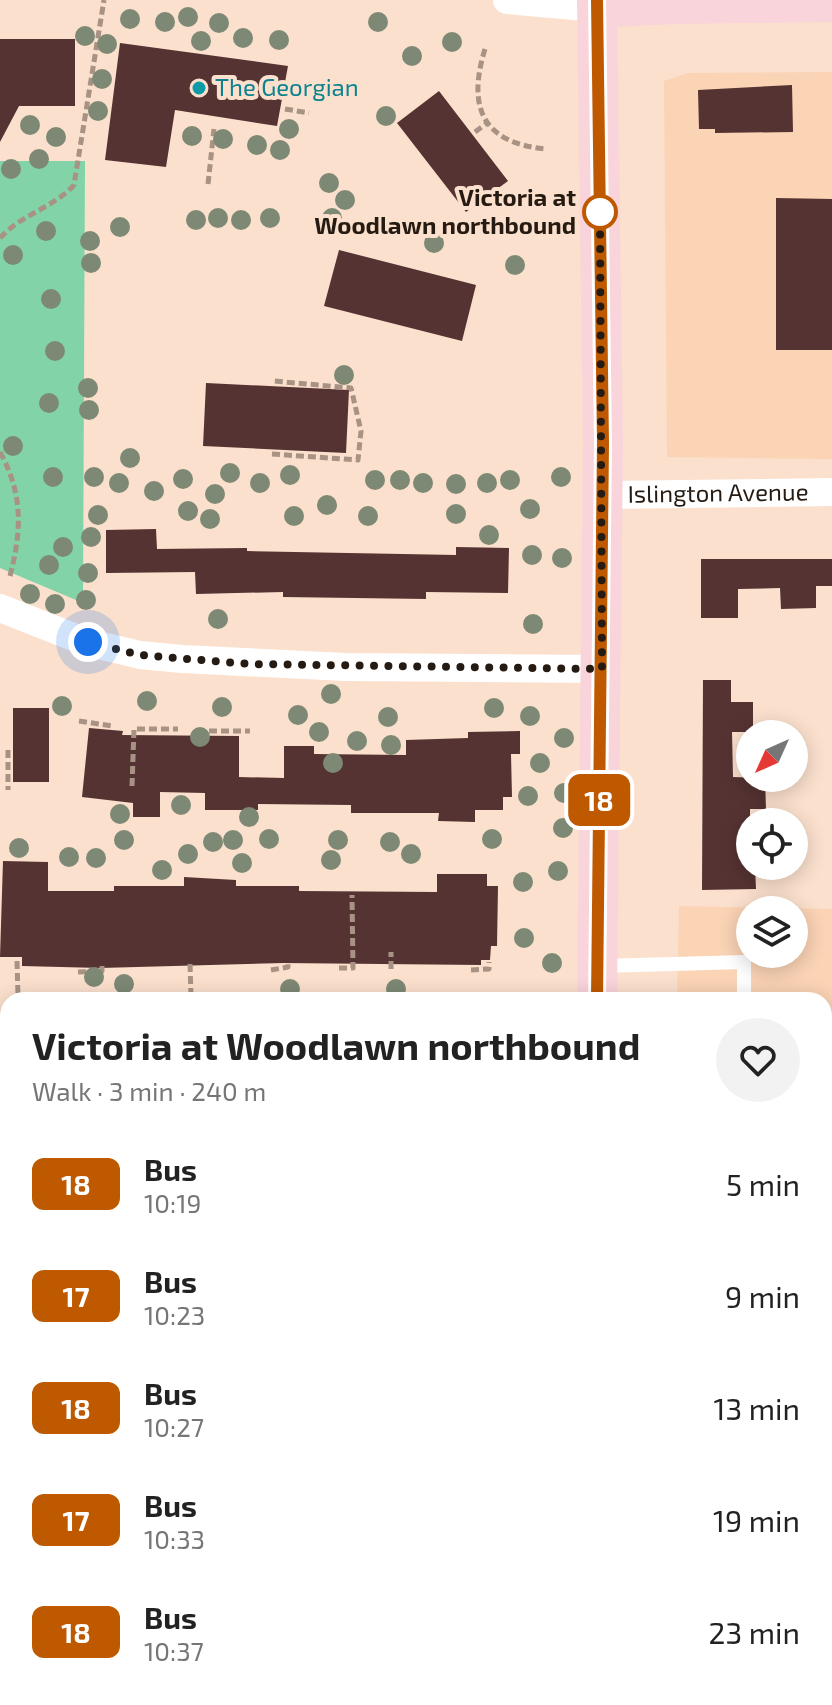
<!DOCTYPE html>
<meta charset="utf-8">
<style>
:root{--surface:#fff;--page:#f2f2f2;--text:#222;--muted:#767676}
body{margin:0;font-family:"Exo 2",sans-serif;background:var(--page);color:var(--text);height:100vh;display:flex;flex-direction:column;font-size:30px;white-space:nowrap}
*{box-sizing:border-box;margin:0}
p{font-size:26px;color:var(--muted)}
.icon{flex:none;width:44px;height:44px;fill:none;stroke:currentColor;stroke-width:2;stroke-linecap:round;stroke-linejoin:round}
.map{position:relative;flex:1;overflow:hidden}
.panel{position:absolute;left:0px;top:992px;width:832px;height:714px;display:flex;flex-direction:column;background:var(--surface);border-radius:24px 24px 0 0;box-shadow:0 4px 20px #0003}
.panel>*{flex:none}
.badge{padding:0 16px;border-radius:12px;font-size:28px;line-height:52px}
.needle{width:52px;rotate:225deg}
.controls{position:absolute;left:736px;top:720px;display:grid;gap:16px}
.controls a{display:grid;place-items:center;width:72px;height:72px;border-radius:50%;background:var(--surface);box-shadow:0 4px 20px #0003;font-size:40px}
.you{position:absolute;width:40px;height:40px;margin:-20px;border:6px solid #fff;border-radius:50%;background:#1a73e8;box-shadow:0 0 0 12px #1a73e833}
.map>.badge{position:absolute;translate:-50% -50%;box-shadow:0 0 0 4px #fff}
.round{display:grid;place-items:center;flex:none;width:84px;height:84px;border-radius:42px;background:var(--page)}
.head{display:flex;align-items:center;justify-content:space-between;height:136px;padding:0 32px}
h1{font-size:38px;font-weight:700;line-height:60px}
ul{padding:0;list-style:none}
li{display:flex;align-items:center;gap:24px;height:112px;padding:0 32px}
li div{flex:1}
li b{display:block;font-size:30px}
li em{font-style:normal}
li .badge{min-width:88px;font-weight:700;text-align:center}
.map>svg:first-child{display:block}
.built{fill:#fbd3b5;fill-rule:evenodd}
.green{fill:#82d4a8}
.building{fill:#553332}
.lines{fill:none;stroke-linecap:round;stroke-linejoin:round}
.path{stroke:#a79283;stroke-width:5;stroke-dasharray:8 4;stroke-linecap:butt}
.service{stroke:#fff;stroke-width:14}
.minor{stroke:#fff;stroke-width:28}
.secondary{stroke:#f9d4da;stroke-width:40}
.tree{fill:#7d8974}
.line-casing{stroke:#fff;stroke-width:18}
.line{stroke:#bf5900;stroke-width:12}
.walk{stroke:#261b12;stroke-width:8;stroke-dasharray:0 14.4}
.culture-dot{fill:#0f9aa8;stroke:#fbe0cd;stroke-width:3}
.stop-dot{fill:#fff;stroke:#bf5900;stroke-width:4}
.labels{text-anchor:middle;stroke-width:8;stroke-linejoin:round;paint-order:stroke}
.culture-label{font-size:24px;fill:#0d838f;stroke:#fbe0cd;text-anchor:start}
.stop-label{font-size:24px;font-weight:bold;fill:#261b12;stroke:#fbe0cd;text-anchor:end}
.street-label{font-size:24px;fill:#261b12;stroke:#fbe0cd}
</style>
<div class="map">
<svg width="832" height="1705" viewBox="0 0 832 1705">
<rect width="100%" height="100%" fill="#fbe0cd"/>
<path class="built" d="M832,72V459L667,457L664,81L688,73Z
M679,906L832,909V1384H824V1000H677ZM750,910H794V954H750Z"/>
<path class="green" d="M0,161H85L83,603L0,568Z"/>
<path class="building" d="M0,39H75V106H19L0,142Z
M120,43L288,66L277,126L175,110L166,167L105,160Z
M792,85L793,132L715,133V129H699L698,90Z
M439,91L508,181L466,212L397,123Z
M776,198L832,199V350H776Z
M339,250L476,285L462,341L324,306Z
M206,383L349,390L346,453L203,446Z
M156,529L157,549L247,548V551L456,555V547L509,548L508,593L426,592V599L283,597V592L196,594L195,572L106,573V530Z
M701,559H832V586H816V608L781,609L780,588L738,589V618H701Z
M703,680H731V702H753V732H732L733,777L765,778L766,809H750V866H755L756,889L702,890Z
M13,708H49V782H13Z
M89,728L123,731L122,735L239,736V777L284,778V746H314V754L406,755V740L468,738V732L520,731V754H511L512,797H503V810H475V822L438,821L439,813H351V805L258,804V810H205V793L160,792V817H133V803L82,797Z
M3,861L48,862V891H114V886H184V877L236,880V886H299V891L437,892V874H487V886H498L497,946H491L490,960H481V965L283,963L100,968L22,966V957H0Z"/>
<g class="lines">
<path class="path" d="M485,49C467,107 482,143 546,149
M288,86L309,89
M285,109L309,113
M475,132L487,123
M208,184L214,129
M0,238C22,214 53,208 74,185L104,0
M0,452C23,494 22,530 10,576
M272,454L358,460L361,431L351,388L274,381
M79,721L113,726
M209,731H250
M8,750V790
M132,786L134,729H178
M17,961L18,995
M190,964L191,995
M339,968H353L352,895
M391,969V952
M271,970L288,967V961
M471,970L489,969V962
M78,972L102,971V966
M0,1488L8,1497
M824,1694L832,1693
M772,1698H795
M87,1704L93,1705"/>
<path class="service" d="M601,966L744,962V1000
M824,1511L832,1505"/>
<g class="minor">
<path d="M507,0L597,8"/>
<path id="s1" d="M602,495L832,492"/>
<path d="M0,608L86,642L140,655L182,659L346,667L602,669"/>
<path d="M0,1029H8"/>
<path d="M0,1559H8"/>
<path d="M150,1698V1705"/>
<path d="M341,1698V1705"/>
</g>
<path class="secondary" d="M597,0L603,443L597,1000
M597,8L673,4L832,2
M625,1698V1705
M585,1705V1698"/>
</g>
<g class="tree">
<circle cx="188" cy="17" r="10"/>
<circle cx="130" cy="19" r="10"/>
<circle cx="165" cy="22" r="10"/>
<circle cx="378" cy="22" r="10"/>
<circle cx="219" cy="23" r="10"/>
<circle cx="85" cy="36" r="10"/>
<circle cx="243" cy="38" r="10"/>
<circle cx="279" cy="40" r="10"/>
<circle cx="201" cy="41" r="10"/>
<circle cx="452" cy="42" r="10"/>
<circle cx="107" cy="44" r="10"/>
<circle cx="412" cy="56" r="10"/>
<circle cx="102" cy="79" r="10"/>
<circle cx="98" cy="111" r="10"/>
<circle cx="386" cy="116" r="10"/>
<circle cx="30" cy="125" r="10"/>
<circle cx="289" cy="129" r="10"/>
<circle cx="192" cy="136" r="10"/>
<circle cx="56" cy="137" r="10"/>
<circle cx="223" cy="139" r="10"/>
<circle cx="257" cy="145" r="10"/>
<circle cx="280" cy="150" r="10"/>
<circle cx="39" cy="159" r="10"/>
<circle cx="11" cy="169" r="10"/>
<circle cx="329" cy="183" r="10"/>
<circle cx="345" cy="200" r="10"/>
<circle cx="218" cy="218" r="10"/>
<circle cx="270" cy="218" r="10"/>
<circle cx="332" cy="218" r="10"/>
<circle cx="196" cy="220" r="10"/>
<circle cx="241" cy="220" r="10"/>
<circle cx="120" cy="227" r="10"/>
<circle cx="46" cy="231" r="10"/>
<circle cx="90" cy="241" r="10"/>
<circle cx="434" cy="243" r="10"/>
<circle cx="13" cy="255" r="10"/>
<circle cx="91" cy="263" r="10"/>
<circle cx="515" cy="265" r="10"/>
<circle cx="51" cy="299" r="10"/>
<circle cx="55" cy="351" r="10"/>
<circle cx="344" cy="375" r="10"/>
<circle cx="88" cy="388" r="10"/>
<circle cx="49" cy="403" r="10"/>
<circle cx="89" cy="410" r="10"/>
<circle cx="13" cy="446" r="10"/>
<circle cx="130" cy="458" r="10"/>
<circle cx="230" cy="473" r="10"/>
<circle cx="290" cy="475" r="10"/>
<circle cx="53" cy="477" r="10"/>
<circle cx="94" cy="477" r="10"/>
<circle cx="561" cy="477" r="10"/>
<circle cx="183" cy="479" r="10"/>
<circle cx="375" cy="480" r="10"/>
<circle cx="400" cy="480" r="10"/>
<circle cx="510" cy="480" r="10"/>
<circle cx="119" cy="483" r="10"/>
<circle cx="260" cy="483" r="10"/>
<circle cx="423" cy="483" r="10"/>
<circle cx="487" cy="483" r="10"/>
<circle cx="456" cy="484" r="10"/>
<circle cx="154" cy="491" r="10"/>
<circle cx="215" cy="494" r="10"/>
<circle cx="327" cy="505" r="10"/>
<circle cx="530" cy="509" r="10"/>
<circle cx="188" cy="511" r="10"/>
<circle cx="456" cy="514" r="10"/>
<circle cx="98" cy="515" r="10"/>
<circle cx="294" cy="516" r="10"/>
<circle cx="368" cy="516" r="10"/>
<circle cx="210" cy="519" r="10"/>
<circle cx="489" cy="535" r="10"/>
<circle cx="91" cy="537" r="10"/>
<circle cx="63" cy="547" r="10"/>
<circle cx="532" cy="555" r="10"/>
<circle cx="562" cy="558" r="10"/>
<circle cx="49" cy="565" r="10"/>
<circle cx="88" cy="573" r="10"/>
<circle cx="30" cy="594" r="10"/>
<circle cx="86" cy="600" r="10"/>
<circle cx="55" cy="604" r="10"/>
<circle cx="218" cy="619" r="10"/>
<circle cx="533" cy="624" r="10"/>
<circle cx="331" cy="694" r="10"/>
<circle cx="147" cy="701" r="10"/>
<circle cx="62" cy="706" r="10"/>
<circle cx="222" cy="707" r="10"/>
<circle cx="494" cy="708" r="10"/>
<circle cx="298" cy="715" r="10"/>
<circle cx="530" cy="716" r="10"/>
<circle cx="388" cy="717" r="10"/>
<circle cx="319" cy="732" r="10"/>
<circle cx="200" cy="737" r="10"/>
<circle cx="564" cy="738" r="10"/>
<circle cx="357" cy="741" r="10"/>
<circle cx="391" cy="745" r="10"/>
<circle cx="333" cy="763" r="10"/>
<circle cx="540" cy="763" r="10"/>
<circle cx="564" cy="793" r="10"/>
<circle cx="528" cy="796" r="10"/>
<circle cx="181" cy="805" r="10"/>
<circle cx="120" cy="814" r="10"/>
<circle cx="249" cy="817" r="10"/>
<circle cx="563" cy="828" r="10"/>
<circle cx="269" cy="839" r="10"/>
<circle cx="492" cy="839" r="10"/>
<circle cx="124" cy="840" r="10"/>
<circle cx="233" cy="840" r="10"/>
<circle cx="338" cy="840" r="10"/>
<circle cx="213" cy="842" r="10"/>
<circle cx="390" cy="842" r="10"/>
<circle cx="19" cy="848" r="10"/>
<circle cx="188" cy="854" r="10"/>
<circle cx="411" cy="854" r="10"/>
<circle cx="69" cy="857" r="10"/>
<circle cx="96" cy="858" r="10"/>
<circle cx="331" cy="860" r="10"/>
<circle cx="242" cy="863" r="10"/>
<circle cx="162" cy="870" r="10"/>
<circle cx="558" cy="871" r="10"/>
<circle cx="523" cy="882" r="10"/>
<circle cx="524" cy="938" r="10"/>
<circle cx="552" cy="963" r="10"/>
<circle cx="94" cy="977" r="10"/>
<circle cx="124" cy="984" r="10"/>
<circle cx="290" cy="989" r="10"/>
<circle cx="396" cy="989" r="10"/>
</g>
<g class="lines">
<defs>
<path id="line" d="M597,0L603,443L597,1000"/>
</defs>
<use href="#line" class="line-casing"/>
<use href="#line" class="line"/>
<path class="walk" d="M88,642L140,655L249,664L602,669L600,212"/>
</g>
<circle class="culture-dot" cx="199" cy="88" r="8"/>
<circle class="stop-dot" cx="600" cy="212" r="16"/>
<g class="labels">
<g class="culture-label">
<text x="215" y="96">The Georgian</text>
</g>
<g class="stop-label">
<text x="576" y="206">Victoria at<tspan x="576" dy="28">Woodlawn northbound</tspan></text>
</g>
<g class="street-label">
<text dy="8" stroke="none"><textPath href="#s1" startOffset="116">Islington Avenue</textPath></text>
</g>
</g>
</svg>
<div class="controls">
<a><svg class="needle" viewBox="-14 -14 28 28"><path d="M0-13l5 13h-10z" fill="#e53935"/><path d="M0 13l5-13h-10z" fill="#767676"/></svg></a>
<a><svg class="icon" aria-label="locate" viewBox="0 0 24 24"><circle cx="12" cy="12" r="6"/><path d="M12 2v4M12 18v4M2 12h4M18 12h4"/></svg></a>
<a><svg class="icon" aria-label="layers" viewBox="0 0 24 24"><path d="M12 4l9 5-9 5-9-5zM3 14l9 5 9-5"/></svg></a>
</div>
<div class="you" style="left:88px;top:642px"></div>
<b class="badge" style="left:599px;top:800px;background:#bf5900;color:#fff">18</b>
<section class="panel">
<div class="head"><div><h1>Victoria at Woodlawn northbound</h1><p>Walk · 3 min · 240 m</p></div><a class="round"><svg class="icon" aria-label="heart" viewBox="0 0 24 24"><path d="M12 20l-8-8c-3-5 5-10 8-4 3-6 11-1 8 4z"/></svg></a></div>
<ul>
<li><span class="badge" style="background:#bf5900;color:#fff">18</span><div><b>Bus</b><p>10:19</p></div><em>5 min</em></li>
<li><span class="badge" style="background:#bf5900;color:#fff">17</span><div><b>Bus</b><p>10:23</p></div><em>9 min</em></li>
<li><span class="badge" style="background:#bf5900;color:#fff">18</span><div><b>Bus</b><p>10:27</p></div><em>13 min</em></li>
<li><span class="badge" style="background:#bf5900;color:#fff">17</span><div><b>Bus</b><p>10:33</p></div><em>19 min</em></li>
<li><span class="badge" style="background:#bf5900;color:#fff">18</span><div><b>Bus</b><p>10:37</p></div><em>23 min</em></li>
</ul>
</section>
</div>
